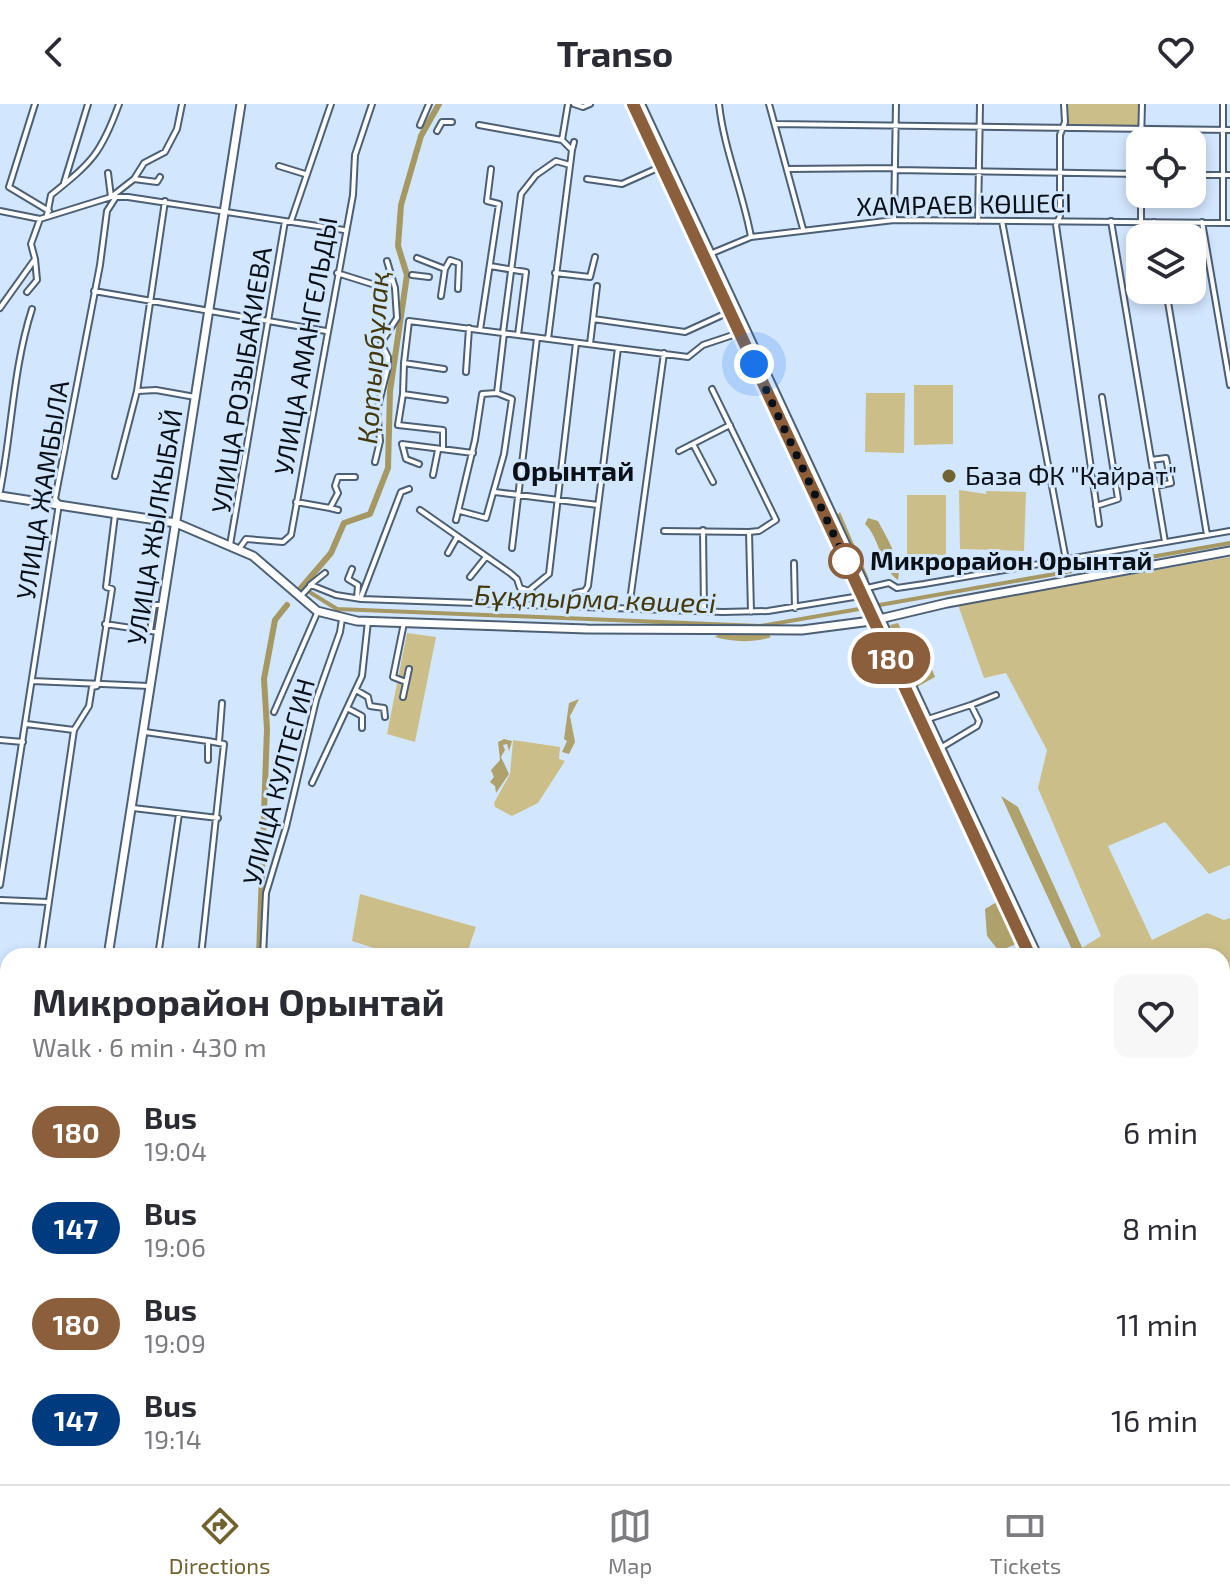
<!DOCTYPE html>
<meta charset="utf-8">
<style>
:root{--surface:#fff;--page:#f7f7f7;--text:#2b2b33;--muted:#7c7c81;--line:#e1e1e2;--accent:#706330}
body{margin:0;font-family:"Exo 2",sans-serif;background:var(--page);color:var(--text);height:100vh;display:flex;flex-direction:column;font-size:30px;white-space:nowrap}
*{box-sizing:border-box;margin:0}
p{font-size:26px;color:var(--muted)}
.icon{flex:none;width:44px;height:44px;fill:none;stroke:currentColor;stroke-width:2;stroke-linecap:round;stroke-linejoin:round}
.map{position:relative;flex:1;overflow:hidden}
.details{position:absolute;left:0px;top:844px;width:1230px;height:536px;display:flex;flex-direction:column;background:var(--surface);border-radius:24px 24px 0 0;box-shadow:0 4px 12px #0003}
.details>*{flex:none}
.badge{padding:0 16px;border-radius:26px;font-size:28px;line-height:52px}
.buttons{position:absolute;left:1126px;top:24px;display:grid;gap:16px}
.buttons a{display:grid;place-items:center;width:80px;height:80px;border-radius:16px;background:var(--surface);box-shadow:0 4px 12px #0003;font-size:40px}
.you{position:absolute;width:40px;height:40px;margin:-20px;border:6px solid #fff;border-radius:50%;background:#1a73e8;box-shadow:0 0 0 12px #1a73e833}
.map>.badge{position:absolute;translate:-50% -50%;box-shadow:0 0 0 4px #fff}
.round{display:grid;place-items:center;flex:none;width:84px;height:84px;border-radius:16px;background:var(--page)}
.summary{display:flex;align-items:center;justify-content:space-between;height:136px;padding:0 32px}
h1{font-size:38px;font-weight:700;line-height:60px}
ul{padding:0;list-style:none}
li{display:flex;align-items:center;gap:24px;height:96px;padding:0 32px}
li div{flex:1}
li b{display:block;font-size:30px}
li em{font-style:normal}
li .badge{min-width:88px;font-weight:700;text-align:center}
header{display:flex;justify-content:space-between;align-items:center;height:104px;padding:0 32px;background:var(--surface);font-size:36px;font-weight:700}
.menu{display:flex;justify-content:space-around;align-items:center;height:112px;border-top:2px solid var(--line);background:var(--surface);font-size:22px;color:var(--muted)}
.menu a{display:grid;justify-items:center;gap:4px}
.menu .selected{color:var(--accent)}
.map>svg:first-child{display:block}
.green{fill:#ccbe89}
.forest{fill:#afa16b}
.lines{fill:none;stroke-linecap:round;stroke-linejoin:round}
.stream{stroke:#766f4c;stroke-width:2}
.canal{stroke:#a59863;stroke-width:4}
.river{stroke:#a59863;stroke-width:6}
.primary-tunnel{stroke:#b4c6dc;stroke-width:8;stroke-dasharray:8 4;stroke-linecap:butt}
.street-casing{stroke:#4d5f73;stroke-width:8}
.secondary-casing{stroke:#4d5f73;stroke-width:11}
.primary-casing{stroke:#4d5f73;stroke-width:12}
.street{stroke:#fff;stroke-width:4}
.secondary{stroke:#fff;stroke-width:7}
.primary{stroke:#fff;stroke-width:8}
.line-casing{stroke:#fff;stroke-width:18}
.line{stroke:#8b5e3c;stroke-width:12}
.walk{stroke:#091018;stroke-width:8;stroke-dasharray:0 14.4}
.poi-dot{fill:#706330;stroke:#d2e6fe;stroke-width:3}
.stop-dot{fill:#fff;stroke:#8b5e3c;stroke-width:4}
.labels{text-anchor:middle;stroke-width:6;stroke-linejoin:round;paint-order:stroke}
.street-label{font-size:26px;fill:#091018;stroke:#d2e6fe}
.poi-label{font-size:26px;fill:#091018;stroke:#d2e6fe;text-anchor:start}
.stop-label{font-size:26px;font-weight:bold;fill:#091018;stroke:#d2e6fe;text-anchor:start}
.water-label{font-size:28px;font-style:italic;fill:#43390c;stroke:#d2e6fe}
.neighbourhood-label{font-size:28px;font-weight:bold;fill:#091018;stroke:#d2e6fe}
</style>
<header><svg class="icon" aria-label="back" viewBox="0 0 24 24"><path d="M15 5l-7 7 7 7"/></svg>Transo<svg class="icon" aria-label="heart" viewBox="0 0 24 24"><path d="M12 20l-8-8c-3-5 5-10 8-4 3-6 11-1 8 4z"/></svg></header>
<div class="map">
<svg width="1230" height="1380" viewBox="0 0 1230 1380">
<rect width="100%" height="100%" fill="#d2e6fe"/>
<path class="green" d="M1064,0H1142V24H1063Z
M914,281H953V340L914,341Z
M866,289H905L904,349L865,348Z
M959,386L986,390V387L1026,388L1024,447L960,445Z
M907,391H946V451H907Z
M1230,453V761L1209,770L1165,718L1108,742L1152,836L1207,809L1224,816L1230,814V880L1222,885V852H1086L1082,844L1101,832L1038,684L1047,646L1006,569L984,574L958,501Z
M407,529L436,533L415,638L387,630Z
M513,636L560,643L559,655L565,657L538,699L512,712L495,703L494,699L510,670Z
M360,790L476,823L466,852H399L352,837Z
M1230,899V1059L1222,1065V903Z
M626,1372H695L676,1380H628Z"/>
<path class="forest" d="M840,408L869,475L867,478L835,414Z
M868,414L878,417C887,434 902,458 898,476C881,465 880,434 865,420Z
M898,519L904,532L925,548L935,573L917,583L890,521Z
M719,530H768L771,533C755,539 731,538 715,533Z
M579,595L570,612L575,638L569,650L562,648L567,637L564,635L569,599Z
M504,635L512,637L509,647L507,640L503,641L505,646L501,653L509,670L496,689L495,682L490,678L494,673L491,666L500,656L498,638Z
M1001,692L1018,703L1086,852H1075Z
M1000,796L1021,838L999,847L987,832L985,805Z"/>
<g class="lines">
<path class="stream" d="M1163,1372L1168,1380"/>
<path class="canal" d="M311,489L337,505L760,522L865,504
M874,502L1230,439"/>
<path class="river" d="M301,484L331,449L344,419L370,410L388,364L390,287L407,171L398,142L401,101L421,32L439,0
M259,852L267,625L264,575L275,516L287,501
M458,1372L461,1380"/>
<path class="primary-tunnel" d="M1222,1266L1230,1283"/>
<defs>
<path id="street" d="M35,0L9,83L49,107
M574,0L583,3L590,0
M719,0C724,46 743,88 751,133
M769,0L803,125
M1064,0L1065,18L1060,31V112L1056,121L1099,420
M776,20L1230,26
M420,21L429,0
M479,21L562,36L568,0
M437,27L442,18H452
M1141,38L1142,0
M572,46L574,38
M279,62L305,70
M787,65L895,64
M895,66L1140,70
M108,69L111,93L134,75L144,59L165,48L177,25L182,0
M1192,71H1230
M134,75L157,78L160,73
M587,75L622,80L660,63
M64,79L88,0
M0,107L40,115L111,93H128L344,126
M47,111L51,91C92,58 101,50 119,0
M894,116L896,0
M291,117L331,0
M978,117L980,0
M1002,117L1066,456
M1111,117L1165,438
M1141,117V90
M1154,118L1157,134
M1202,118L1230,281
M1223,118V0
M710,150L751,133L894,116L1230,119
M417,154L445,165L441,192
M490,162L526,168L518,231
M445,165L450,156L459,159L458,185
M337,169L372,180L392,177
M555,169L590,173L595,153
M412,171L429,173
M1166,186L1207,431
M94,187L326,227
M27,188L37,176L35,155
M0,204L35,155L31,140L40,115
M593,215L685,228L729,208
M480,226L499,100L487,97L491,65
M503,229L521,90L536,71L556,57L570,61
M548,235L572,46L562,36
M590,240L597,182
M404,259L403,290L445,296
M444,265L404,259L409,217L688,253L703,241L739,229
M466,268L469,224
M712,285L776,416L759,427L749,428L751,508
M138,287L156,286L195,293
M403,290L398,321L443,326V345
M693,340L713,378
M679,347L730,321
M1151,356L1166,354L1171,379L1156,382
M375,358L380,337L377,306L388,263V253L381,239L397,214L395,184L387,157
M419,360L406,355L402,340L473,349
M433,371L438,346
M115,372L137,287L165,97
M0,387C12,327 13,264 32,205
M495,388L598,401
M296,398L330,404L338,389L335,382L338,373H355
M1096,402L1118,395L1102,293
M330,404L338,406
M420,406L510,469L517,475L520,484L532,488L540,500
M460,407L486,414L504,350L512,295L497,289L504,229
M456,416L475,336L482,290L497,289
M703,426L704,507
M664,427L749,428
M230,441L285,117
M512,444L537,234
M239,445L246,435L283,438L291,431L353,91L355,51L372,0
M448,449L457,433
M794,459L795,504
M352,465L348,475L358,481L357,494
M470,473L486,453
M310,481L325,469
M867,484L889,479L897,484L924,480L1230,427
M527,488L549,470L576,239
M300,493L311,481L336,491L361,495L723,508L768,507L860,492
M361,493L401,388L409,385
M575,501V489L585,487L588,482L618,244
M629,504L664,249
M404,519L393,573L406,578
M105,520L158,528
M150,527L154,501H161
M32,577L149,582
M356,586L368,593L370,602L384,604L385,613
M403,593L409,565
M347,604L362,612V624
M274,608L318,507
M928,615L971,601
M26,620L74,626L41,852
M74,626L89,602L92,583L97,582L112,485L106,483L115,411
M145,628L208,637V656
M0,636L23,638
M219,638L222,599
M942,643L977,622L979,617L971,601L996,591
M312,679L362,572L368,517
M133,704L218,714
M0,781L59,400L55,395L100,161L107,107L116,93
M0,796L48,798
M158,852L179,710
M201,852L224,640L208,637
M263,852L266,789L286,723L316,596L340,528L342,515
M0,956L8,957
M0,1108L8,1014
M0,1231L8,1229
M0,1265L8,1262
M0,1301L8,1298
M0,1332L8,1329
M8,1360L4,1362L12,1380
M103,1372L104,1380
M160,1372L162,1380
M222,1372L224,1380
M246,1372L248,1380
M281,1372L283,1380
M428,1372L430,1380
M486,1372L490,1380
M568,1372L572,1380
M1105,1372L1112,1380
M1084,1378L1103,1372
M32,1380L50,1372"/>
<path id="secondary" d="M0,392L176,419L253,452L317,507L357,517L587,525L802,526L871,517L947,499L1230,447
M108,852L241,0
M0,896L8,897
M0,1204L8,1202
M715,1380L736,1372"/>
<path id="primary" d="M633,0L1030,852
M640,0L1037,852
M1222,1216L1230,1219
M1222,1228L1230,1233
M1222,1248L1230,1243
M1222,1258L1230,1253
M1222,1277L1230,1274
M1222,1285L1230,1299
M1017,1380L1026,1372
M1029,1380L1040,1372
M1039,1380L1052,1372
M1053,1380L1065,1372"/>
</defs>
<use href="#street" class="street-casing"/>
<use href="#secondary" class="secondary-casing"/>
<use href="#primary" class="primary-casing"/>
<use href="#street" class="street"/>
<use href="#secondary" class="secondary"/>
<use href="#primary" class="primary"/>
</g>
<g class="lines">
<defs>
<path id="line" d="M633,0L1030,852"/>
</defs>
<use href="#line" class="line-casing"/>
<use href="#line" class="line"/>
<path class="walk" d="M754,260L846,457"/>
</g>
<circle class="poi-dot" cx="949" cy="372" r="8"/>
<circle class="stop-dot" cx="846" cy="457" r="16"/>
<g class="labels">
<g class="street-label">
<text transform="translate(964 101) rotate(-1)" y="9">ХАМРАЕВ КӨШЕСІ</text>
<text transform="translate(306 242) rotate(-80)" y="9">УЛИЦА АМАНГЕЛЬДЫ</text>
<text transform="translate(242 276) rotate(-81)" y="9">УЛИЦА РОЗЫБАКИЕВА</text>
<text transform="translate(43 386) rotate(-81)" y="9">УЛИЦА ЖАМБЫЛА</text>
<text transform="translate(155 423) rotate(-81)" y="9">УЛИЦА ЖЫЛКЫБАЙ</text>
<text transform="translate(279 678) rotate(-75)" y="9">УЛИЦА КУЛТЕГИН</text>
</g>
<g class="poi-label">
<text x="965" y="381">База ФК "Қайрат"</text>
</g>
<g class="stop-label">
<text x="870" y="466">Микрорайон Орынтай</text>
</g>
<g class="water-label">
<text transform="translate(373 254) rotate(-86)" y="10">Қотырбұлақ</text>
<text transform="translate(595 495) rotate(2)" y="10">Бұқтырма көшесі</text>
</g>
<g class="neighbourhood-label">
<text x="573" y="377">Орынтай</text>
</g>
</g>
</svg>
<div class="buttons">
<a><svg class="icon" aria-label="locate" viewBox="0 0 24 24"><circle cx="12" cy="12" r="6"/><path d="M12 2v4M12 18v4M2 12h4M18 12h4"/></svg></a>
<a><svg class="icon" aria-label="layers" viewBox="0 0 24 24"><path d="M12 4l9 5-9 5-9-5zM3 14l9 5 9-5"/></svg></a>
</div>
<div class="you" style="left:754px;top:260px"></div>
<b class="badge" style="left:891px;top:554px;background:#8b5e3c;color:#fff">180</b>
<section class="details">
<div class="summary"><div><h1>Микрорайон Орынтай</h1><p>Walk · 6 min · 430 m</p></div><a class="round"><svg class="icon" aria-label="heart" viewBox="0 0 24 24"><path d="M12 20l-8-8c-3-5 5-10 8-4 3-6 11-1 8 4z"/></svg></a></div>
<ul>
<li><span class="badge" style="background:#8b5e3c;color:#fff">180</span><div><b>Bus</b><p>19:04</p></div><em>6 min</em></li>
<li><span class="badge" style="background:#003b80;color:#fff">147</span><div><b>Bus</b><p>19:06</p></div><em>8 min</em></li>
<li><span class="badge" style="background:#8b5e3c;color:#fff">180</span><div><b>Bus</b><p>19:09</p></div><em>11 min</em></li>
<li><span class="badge" style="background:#003b80;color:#fff">147</span><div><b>Bus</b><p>19:14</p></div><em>16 min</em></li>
</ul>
</section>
</div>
<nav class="menu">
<a class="selected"><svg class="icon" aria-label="directions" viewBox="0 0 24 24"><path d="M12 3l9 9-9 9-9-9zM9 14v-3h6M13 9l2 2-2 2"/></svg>Directions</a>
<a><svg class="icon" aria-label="map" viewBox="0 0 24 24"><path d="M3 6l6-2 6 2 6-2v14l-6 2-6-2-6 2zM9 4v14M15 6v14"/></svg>Map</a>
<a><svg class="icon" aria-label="tickets" viewBox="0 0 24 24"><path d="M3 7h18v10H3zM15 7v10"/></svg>Tickets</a>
</nav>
